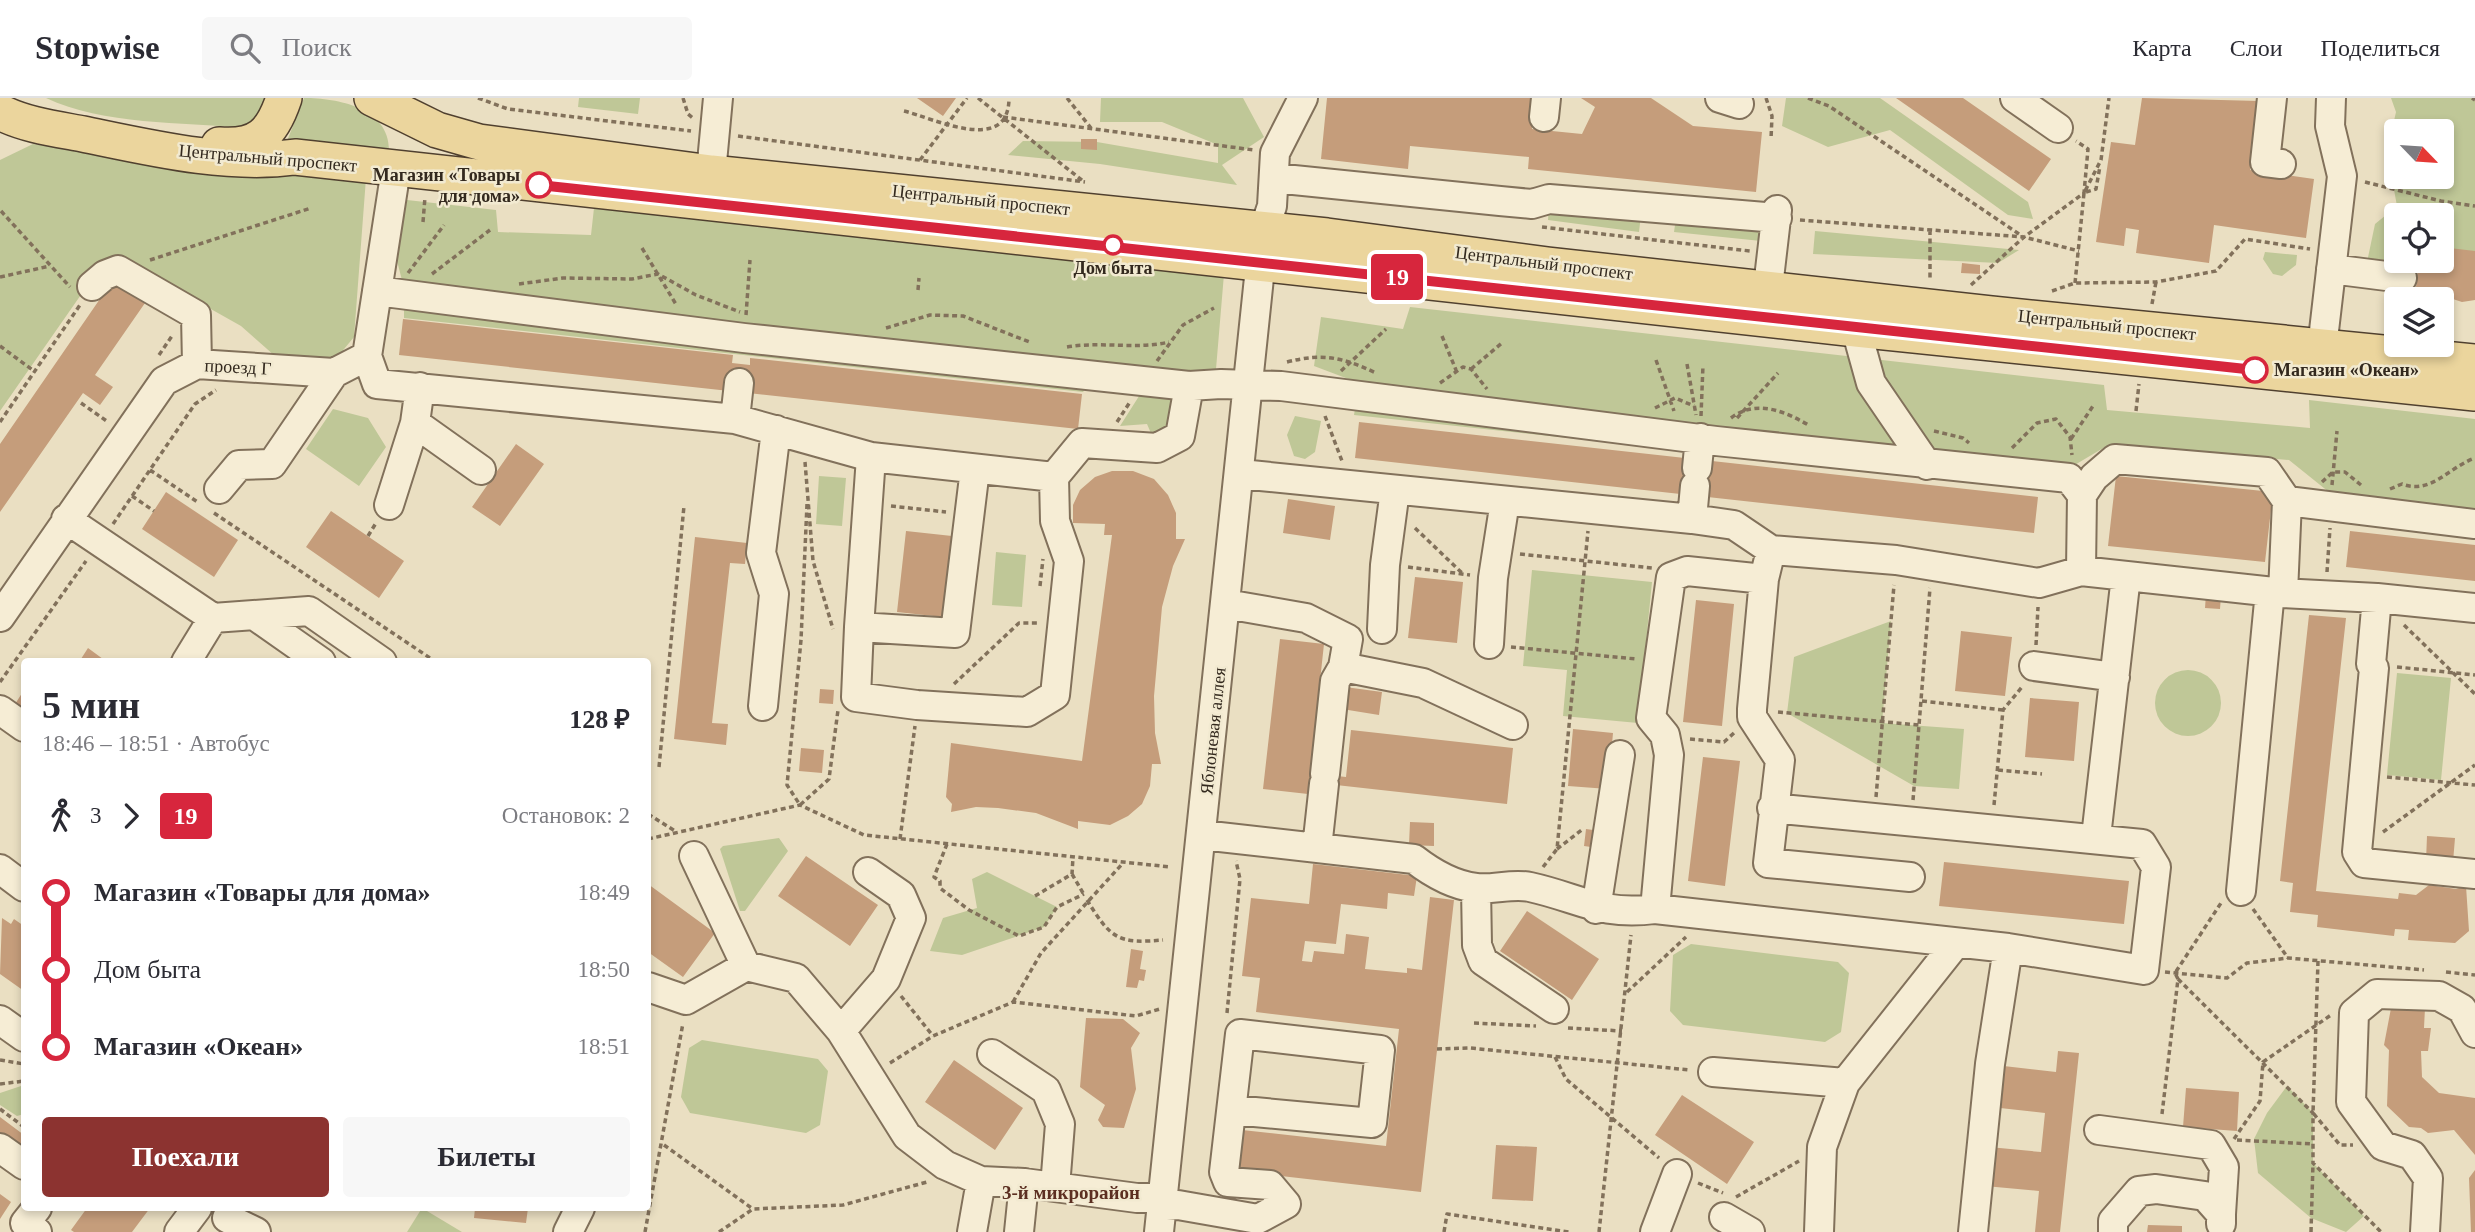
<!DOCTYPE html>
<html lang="ru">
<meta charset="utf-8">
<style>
:root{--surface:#fff;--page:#f7f7f7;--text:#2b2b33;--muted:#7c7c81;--line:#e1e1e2;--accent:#8c3330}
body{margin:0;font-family:Georgia,serif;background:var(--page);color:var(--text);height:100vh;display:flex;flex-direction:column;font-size:26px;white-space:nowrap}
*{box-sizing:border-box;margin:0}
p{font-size:23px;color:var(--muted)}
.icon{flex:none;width:38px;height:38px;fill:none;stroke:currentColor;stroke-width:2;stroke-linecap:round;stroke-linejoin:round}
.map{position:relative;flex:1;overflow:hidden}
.details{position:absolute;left:21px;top:560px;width:630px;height:553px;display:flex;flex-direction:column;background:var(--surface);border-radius:7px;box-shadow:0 4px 10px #0003}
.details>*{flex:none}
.badge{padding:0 14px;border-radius:5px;font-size:24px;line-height:46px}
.needle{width:46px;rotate:115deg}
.controls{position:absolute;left:2384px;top:21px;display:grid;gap:14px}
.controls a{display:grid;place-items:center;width:70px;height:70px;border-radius:7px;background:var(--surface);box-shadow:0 4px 10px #0003;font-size:35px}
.map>.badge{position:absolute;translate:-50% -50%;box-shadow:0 0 0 4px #fff}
.legs{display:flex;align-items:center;gap:10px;height:77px;padding:0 21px;font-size:23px}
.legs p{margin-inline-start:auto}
.head{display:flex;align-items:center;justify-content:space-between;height:119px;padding:0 21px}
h1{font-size:38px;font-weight:700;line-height:52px}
.action{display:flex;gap:14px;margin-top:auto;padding:14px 21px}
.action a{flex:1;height:80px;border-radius:7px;background:var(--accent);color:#fff;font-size:28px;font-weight:700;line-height:80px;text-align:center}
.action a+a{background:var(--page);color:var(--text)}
ul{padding:0 21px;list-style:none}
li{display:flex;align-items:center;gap:24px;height:77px;font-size:26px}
li i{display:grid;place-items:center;width:10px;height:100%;margin:0 9px;background:currentColor}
li i::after{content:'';width:18px;height:18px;margin:-9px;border:5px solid;border-radius:50%;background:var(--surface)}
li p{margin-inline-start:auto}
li:first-child i{background:linear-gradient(#0000 50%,currentColor 0)}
li:last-child i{background:linear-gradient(currentColor 50%,#0000 0)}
header{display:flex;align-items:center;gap:42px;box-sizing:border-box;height:98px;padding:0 35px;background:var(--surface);border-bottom:2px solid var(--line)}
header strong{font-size:33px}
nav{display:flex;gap:38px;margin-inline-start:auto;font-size:24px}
.search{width:490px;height:63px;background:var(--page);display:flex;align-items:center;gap:18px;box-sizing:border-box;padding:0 24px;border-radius:7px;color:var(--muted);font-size:26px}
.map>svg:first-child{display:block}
.green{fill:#bfc797;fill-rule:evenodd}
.building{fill:#c59d7b}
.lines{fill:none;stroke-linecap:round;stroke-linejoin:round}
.minor-casing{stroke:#82715b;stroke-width:32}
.major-casing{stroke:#50402f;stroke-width:38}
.path{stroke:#82715b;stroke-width:3.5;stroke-dasharray:5 3.5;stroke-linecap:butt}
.minor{stroke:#f6edd5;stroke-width:28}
.major{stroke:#ebd59d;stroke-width:35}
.line-1-casing{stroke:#fff;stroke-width:16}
.line-1{stroke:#d7263d;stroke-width:10}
.stop-1-dot{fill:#fff;stroke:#d7263d;stroke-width:3.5}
.labels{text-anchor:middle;stroke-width:5;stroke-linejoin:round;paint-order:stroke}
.street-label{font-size:18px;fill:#33291e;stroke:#f2ead1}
.stop-label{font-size:18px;font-weight:bold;fill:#33291e;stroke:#f2ead1;text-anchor:end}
.neighbourhood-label{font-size:19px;font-weight:bold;fill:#5c2f21;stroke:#f2ead1}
</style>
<header>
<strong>Stopwise</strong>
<div class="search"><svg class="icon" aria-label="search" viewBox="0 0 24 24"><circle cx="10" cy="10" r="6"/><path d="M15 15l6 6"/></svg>Поиск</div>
<nav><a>Карта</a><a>Слои</a><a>Поделиться</a></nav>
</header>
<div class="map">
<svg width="2475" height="1134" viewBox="0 0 2475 1134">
<rect width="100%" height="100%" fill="#eadfc2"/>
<path class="green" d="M46,0H272L260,24L244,30C182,24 103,27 46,0Z
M304,0C338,0 390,10 389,53L287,43Z
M579,0H640L638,16L578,9Z
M1101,0H1243L1264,39L1222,67L1237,87L1100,66L1008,57L1023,43L1097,44L1218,65V47L1162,24H1100Z
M1786,0H1880L2028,104L2033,121L2008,117L1890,32L1828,49L1782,28Z
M2391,0H2475V155L2441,152V117H2396V163H2424L2415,174L2366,169L2375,126L2397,108L2387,54L2396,14ZM2396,33H2441V79H2396Z
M33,46L131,60L366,80L354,239L335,262L275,258L241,228L122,161L101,168L0,313V62Z
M407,102L496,112L498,134L591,137L594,110L1224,176L1216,271L1175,276L1103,268L1083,294L404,220V190L396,159Z
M1549,108L1641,117L1639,134L1548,122Z
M1676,120L1763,129L1761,143L1674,134Z
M1815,133L2019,152L1998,165L1813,156Z
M2265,154L2297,157L2296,167L2282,178L2273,176L2263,161Z
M1410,209L2104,287L2107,312L2310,330L2309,302L2475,321V439L2370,427L2289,362L2110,346L2036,390L1354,317L1359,285L1314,268L1321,219L1403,231Z
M1141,295L1171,302L1169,337L1153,340L1147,326L1120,328Z
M333,311L368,320L386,349L359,388L306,351Z
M1295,318L1321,323L1315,354L1305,361L1294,358L1287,337Z
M819,378L846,380L842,428L816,426Z
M996,454L1026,457L1022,509L992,507Z
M1532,472L1652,484L1638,625L1563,618L1567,572L1523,568Z
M1891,523L1882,625L1964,631L1959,691L1914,688L1787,615L1794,559Z
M2155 605a33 33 0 1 1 66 0a33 33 0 1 1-66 0Z
M2397,575L2451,580L2441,682L2387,677Z
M779,740L788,753L745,813H740L720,751L723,748Z
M987,774L1057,809L1044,829L962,857L930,853L943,820L977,810L972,781Z
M1691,846L1838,864L1849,875L1841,934L1825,944L1683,927L1670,913L1673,857Z
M702,942L818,961L828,973L820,1027L806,1035L690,1015L681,999L689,950Z
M24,987V1016L17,1018L0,1007V995Z
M2287,988L2313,1015V1065L2364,1118L2346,1134L2311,1120L2258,1075L2254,1041L2267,1015Z
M422,1110L462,1134H407Z"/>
<path class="building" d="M917,0H956L943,18Z
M1327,0H1535L1532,31L1582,36L1595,9L1581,0H1651L1693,28L1762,34L1756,94L1528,71L1529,59L1410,48L1408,71L1321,61Z
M1896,0H1963L2051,61L2029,93Z
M2142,0L2260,3L2250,72L2314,81L2306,140L2214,127L2209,165L2136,155L2139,132L2126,130L2124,148L2096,144L2111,44L2135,47Z
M1081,41H1097V52L1081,51Z
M2441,149L2475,153V202L2462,204L2416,189L2419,163H2441Z
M1962,165L1980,167V176L1961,175Z
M113,182L145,205L95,277L113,289L100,307L83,295L0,414V346Z
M403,221L733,257L732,265L750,267V260L1082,296L1078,331L399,257Z
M1359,324L2038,399L2034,435L1355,360Z
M516,346L544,366L500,428L472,409Z
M1112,373H1133L1154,381L1168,397L1176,415V441H1185L1173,468L1162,509L1154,598L1155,635L1161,666H1152L1150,688L1142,706L1128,718L1110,727L1078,723V731L1036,715L998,710L976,709L951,714L952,706L946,699L951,645L1082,663L1112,437H1104L1105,426L1073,425V407L1080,392L1095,379Z
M2116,378L2273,394L2265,464L2108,448Z
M166,394L238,442L214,479L142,431Z
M1288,401L1335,408L1330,442L1283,435Z
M331,413L404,463L379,500L306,449Z
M906,433L952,438L943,519L897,514Z
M2350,433L2475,447V483L2346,469Z
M695,439L747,445L745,466L730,465L712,625L728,626L726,647L674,641Z
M1415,479L1463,484L1457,545L1408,540Z
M2206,496L2221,497L2220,511L2205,510Z
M1696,502L1734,506L1722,628L1683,624Z
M2309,517L2346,520L2316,793L2398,801L2399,795L2416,797L2429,787L2456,791L2466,788L2469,833L2455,845L2408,842L2409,832L2395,831L2394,838L2317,829L2318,817L2290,814L2293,785L2280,783Z
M1961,533L2012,539L2005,598L1955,593Z
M1280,541L1324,546L1310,675L1346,679L1351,632L1513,650L1507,706L1309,684L1308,696L1263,691Z
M88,550L107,564H79Z
M1345,589L1382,594L1379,617L1342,611Z
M820,591L834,592L833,606L819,605Z
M24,592V624L10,614Z
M2030,600L2079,604L2074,663L2025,659Z
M1573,631L1613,635L1608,691L1568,688Z
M801,650L824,652L822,675L799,673Z
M1703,659L1740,663L1725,788L1688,783Z
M1410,724L1434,725V748L1409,747Z
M1586,731L1600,733L1598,750L1584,748Z
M2427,738L2455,740L2453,764L2426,763Z
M806,758L878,807L850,848L778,798Z
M1944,764L2129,783L2124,826L1939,808Z
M1313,766L1417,778L1414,798L1388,795L1387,811L1341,806L1336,846L1305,843L1302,863L1312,864L1314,853L1344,856L1346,836L1369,839L1365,871L1407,875V870L1422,872L1430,799L1454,802L1421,1094L1237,1073L1242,1032L1386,1048L1399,931L1256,914L1260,880L1242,878L1251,800L1309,806Z
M648,786L715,835L683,879L648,854Z
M1527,813L1599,861L1572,902L1500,853Z
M2,820L11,826L14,821L24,828V893L0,876Z
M1131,851L1143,853L1140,871L1146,872L1144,883L1139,882L1137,890L1126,889Z
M2392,905L2425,910L2424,930H2431L2428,953H2421L2422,979L2439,995L2475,1000V1057L2454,1032L2428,1035L2421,1030L2409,1029L2387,1008L2389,952L2384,947Z
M1086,920L1123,921L1140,935L1131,950L1136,991L1124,1030L1103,1029L1098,1022L1105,1007L1080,989Z
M2058,953L2079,955L2060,1134H2035L2039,1093L1985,1088L1989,1049L2041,1054L2045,1015L1991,1009L1995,967L2056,974Z
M954,962L1023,1010L995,1052L925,1004Z
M2186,990L2239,994L2237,1033L2183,1029Z
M1682,997L1754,1044L1727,1086L1655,1037Z
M0,1019L24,1037V1058L0,1040Z
M1496,1047L1537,1049L1533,1103L1492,1101Z
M2475,1072V1134H2471L2469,1080Z
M0,1096L11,1104L0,1121Z
M87,1110H150L132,1134H74L71,1132Z
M475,1110H528L526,1125L474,1120Z
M2148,1127L2182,1128V1134H2147Z"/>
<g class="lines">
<defs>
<path id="minor" d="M1720,0L1739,6
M2015,0L2058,30
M2272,0L2265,64L2281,66
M1544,19L1546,0
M711,75L718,0
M1274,80L1500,103L1532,106L1549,101L1777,120
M2331,171L2402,180
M92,188L105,177L118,172L196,217L197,266
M1768,189L1777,112
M377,193L744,240L1189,288L1221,286L1281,288L1716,343L2069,380L2082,397
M1856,231L1871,285L1927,367
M2322,250L2342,78L2330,28L2331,0
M367,258L377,286L735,321L871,359L1054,379
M735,321L739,285
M415,325L481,372
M871,359L859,529L955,535L975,371
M1697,370L1700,340
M1240,376L1692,421L1734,427L1771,452L1896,462L2039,485L2081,473L2283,495L2377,500L2475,510
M219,391L239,367L272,366L334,275
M389,407L415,325L420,289
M66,421L213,520L309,513L382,564
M1692,421L1695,388
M1771,452L1764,481L1752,611V619L1780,662L1768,765L1910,779
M2081,473L2082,397L2094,379L2115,361L2267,374L2287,403L2475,426
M2283,495L2287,403
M2377,500L2371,566L2374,570L2357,754L2364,765L2475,776
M1226,506L1306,520L1348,541L1343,569L1335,583L1325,676
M254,517L321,564
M0,519L164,283L197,266L334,275L367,258L396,71
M859,529L856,599L917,607L1027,614L1055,597L1069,463L1055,423L1054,379L1082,345L1157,350L1180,338L1189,288
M1382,531L1385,467L1395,392
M1489,546L1493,480L1505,403
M186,564L213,520
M2034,568L2115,579
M1343,569L1423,585L1513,627
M763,608L774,496L761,455L776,332
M0,612L24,629
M1202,737L1414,761C1432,775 1452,787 1476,790C1494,792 1513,785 1530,789C1580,800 1600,818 1655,811L2008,850L2144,872L2156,769L2142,746L1772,710
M2096,739L2126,478
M1317,750L1324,686
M694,758L746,868
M0,771L24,789
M1476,790L1477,847L1483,863L1554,911
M2241,793L2270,493
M1596,811L1620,657
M1655,811L1669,657L1665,637L1651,620L1671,479L1687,473L1764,481
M648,889L686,902L746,868L796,880L841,933L907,1038L945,1067L981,1083L1024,1085L1137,1100H1162
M0,922L24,939
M841,933L886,881L911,820L901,797L868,774
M992,956L1046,992L1060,1026L1055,1089
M1713,974L1845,985
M2099,1032L2211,1047L2224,1069L2221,1116
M0,1050L24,1067
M1162,1108L1178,1107L1258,1121L1286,1106L1270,1087L1228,1084L1224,1074L1240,936L1380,952L1372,1025L1233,1012
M37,1110L25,1125L37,1134
M1724,1119L1750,1134
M227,1120L256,1134
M179,1134L197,1110
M568,1134L580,1110
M972,1134L981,1083
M1019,1134L1024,1085
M1159,1134L1264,132L1272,108L1275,55L1303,0
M1655,1134L1677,1076
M1819,1134L1822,1049L1845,985L1956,845
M1973,1134L1990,966L2008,850
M2113,1134V1123L2139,1093L2156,1091L2205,1098L2221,1116V1126
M2425,1134L2428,1080L2412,1057L2383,1048L2351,1004L2354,915L2377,896L2439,898L2462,911L2475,935"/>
<path id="major" d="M372,0L437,32L479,44L711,75L1327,138L1548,167L1991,216L2475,264
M0,14C25,27 56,31 83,36C151,50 226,68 295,59L1856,231L2475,295
M219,47C258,50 272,36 284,0"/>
</defs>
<use href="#minor" class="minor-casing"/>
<use href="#major" class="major-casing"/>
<path class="path" d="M478,0L508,11L691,33
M683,0L688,16L694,21
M978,0L1083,83
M1067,0L1091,30
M1766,0L1772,18L1771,41
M1808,0L1829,8L2022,138
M2472,0L2475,2
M904,13C933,20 1009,58 1009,0
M1003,19L1254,52
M738,38L1085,84
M920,62L967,0
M2365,84L2441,103L2475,108
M2086,94L2096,91L2100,68
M1,113L70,189
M1800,122L2024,139L2079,153
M423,124L425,99
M1542,129L1750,153
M1930,132V182
M642,150L677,208
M150,162L311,110
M408,175L444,127
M432,176L490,132
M0,179L50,168
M2075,185L2084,95L2101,62L2109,0
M519,186L563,180L632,181L658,176L696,197L740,214
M1971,187L2024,139L2084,95L2088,51L2076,43
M918,192L919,180
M2052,193L2075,185L2156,184L2216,173L2245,141L2310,151
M2152,206L2156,184
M746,217L750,162
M886,230L930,217L963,218L1032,245
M1442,238L1456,272
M0,248L34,273
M1067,249C1102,243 1136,252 1169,244
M159,257L172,238
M1656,262L1674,313
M1157,263L1183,227L1214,210
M1287,264C1323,255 1342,259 1376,275
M1687,266L1696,317
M1471,271L1502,245
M1341,273L1386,231
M1440,285L1463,269L1471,271L1487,291
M81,305L108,324
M1655,310L1675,300L1694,308
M2136,313L2139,286
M1325,318L1342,363
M1701,318L1703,267
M1731,320C1756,301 1785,313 1810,328
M1737,320L1778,275
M0,324L80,207
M1117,324L1130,304
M1934,333L1963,340L1969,345
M2071,341L2093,308
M2012,350L2037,325L2056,321L2070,339L2072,357
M805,364L813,463L833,531
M150,372L199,405
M2322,384L2333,374H2345L2361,387
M2332,387L2337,333
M2390,391L2402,386C2431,397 2449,369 2475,360
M132,398L154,413
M807,406L801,542L787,687L800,707L829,681L838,612
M891,408L946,414
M214,415L436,564
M113,426L195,306L216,292
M1415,430L1462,475
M368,438L376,425
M1520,456L1652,470
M1408,469L1470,477
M2327,474L2330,430
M1040,488L1043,461
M2404,527L2475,596
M2036,547L2038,509
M1511,549L1636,561
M2397,569L2475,577
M0,584L86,463
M954,586L1019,525H1038
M1922,603L2003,612
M1778,614L1919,627
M1690,641L1724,644L1734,635
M659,669L684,408
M1998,672L2042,676
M2387,679L2475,687
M1876,699L1894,487
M1913,702L1930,490
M1994,707L2003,612L2022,589
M648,716L675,733
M2383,734L2475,667
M648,741L800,707L864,737L1171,769
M900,741L915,628
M947,746L934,779L940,783V790L969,812L1019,838L1044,829L1057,809L1084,796
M1557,751L1583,731
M1543,769L1557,751L1588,433
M1072,776L1083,795
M1035,798L1072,776L1073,759
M1087,802C1111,841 1118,846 1163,842
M2253,811L2288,860
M2318,863L2313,1015L2340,1047H2353
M2165,874L2227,880L2247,865L2288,860L2424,872
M2446,874L2475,877
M2178,881L2313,1015V1065L2381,1134
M1627,894L1686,839
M901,898L933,938
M1013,904L1041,855L1124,764
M1227,915L1240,781L1236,763
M1474,925L1536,928
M1568,930L1622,933
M1437,951L1470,950L1690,972
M1555,959L1566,981L1659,1060
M0,962L24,966
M890,965L933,938L1013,904L1136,918L1160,911
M0,986L24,983
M0,1011L24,1029
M2162,1016L2178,881L2175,875L2221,805
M2234,1041L2260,1003L2263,964L2331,917
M2237,1042L2313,1046
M664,1047L753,1111
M1698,1085L1723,1095
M1736,1099L1799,1063
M645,1134L683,925
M719,1134L753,1111L843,1107L927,1084
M1444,1134L1447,1116L1569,1134
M1599,1134L1631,837
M2311,1134L2313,1065"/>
<use href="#minor" class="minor"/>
<use href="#major" class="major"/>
</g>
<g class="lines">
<defs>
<path id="line-1" d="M539,87L2255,272"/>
</defs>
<use href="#line-1" class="line-1-casing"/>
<use href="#line-1" class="line-1"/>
</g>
<g class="stop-1-dot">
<circle cx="539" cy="87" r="12"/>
<circle cx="1113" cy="147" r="9"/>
<circle cx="2255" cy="272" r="12"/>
</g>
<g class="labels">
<g class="street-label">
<text transform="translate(268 60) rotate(5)" y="6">Центральный проспект</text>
<text transform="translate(981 102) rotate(6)" y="6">Центральный проспект</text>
<text transform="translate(1544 165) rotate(7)" y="6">Центральный проспект</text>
<text transform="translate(2107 227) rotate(6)" y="6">Центральный проспект</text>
<text transform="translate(238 269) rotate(3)" y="6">проезд Г</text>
<text transform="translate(1213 633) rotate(-84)" y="6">Яблоневая аллея</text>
</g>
<g class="stop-label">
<text x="520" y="83">Магазин «Товары<tspan x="520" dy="21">для дома»</tspan></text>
<text x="1113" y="176" text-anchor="middle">Дом быта</text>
<text x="2274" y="278" text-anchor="start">Магазин «Океан»</text>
</g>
<g class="neighbourhood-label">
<text x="1071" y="1101">3-й микрорайон</text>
</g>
</g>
</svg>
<div class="controls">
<a><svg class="needle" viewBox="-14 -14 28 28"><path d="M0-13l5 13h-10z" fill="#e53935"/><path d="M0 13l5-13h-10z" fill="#7c7c81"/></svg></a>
<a><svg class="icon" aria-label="locate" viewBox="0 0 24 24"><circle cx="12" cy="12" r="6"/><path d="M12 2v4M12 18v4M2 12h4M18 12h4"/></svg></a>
<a><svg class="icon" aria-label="layers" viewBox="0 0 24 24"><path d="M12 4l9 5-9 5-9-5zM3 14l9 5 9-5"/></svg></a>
</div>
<b class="badge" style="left:1397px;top:179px;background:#d7263d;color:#fff">19</b>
<section class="details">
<div class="head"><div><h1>5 мин</h1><p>18:46 – 18:51 · Автобус</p></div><b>128 ₽</b></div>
<div class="legs"><svg class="icon" aria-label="walk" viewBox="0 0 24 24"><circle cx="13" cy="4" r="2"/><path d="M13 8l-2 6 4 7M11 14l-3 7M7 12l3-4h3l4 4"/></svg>3<svg class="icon" aria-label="forward" viewBox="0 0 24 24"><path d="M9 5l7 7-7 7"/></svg><b class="badge" style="background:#d7263d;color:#fff">19</b><p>Остановок: 2</p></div>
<ul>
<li><i style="color:#d7263d"></i><b>Магазин «Товары для дома»</b><p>18:49</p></li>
<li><i style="color:#d7263d"></i><span>Дом быта</span><p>18:50</p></li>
<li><i style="color:#d7263d"></i><b>Магазин «Океан»</b><p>18:51</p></li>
</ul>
<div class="action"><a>Поехали</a><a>Билеты</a></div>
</section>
</div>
